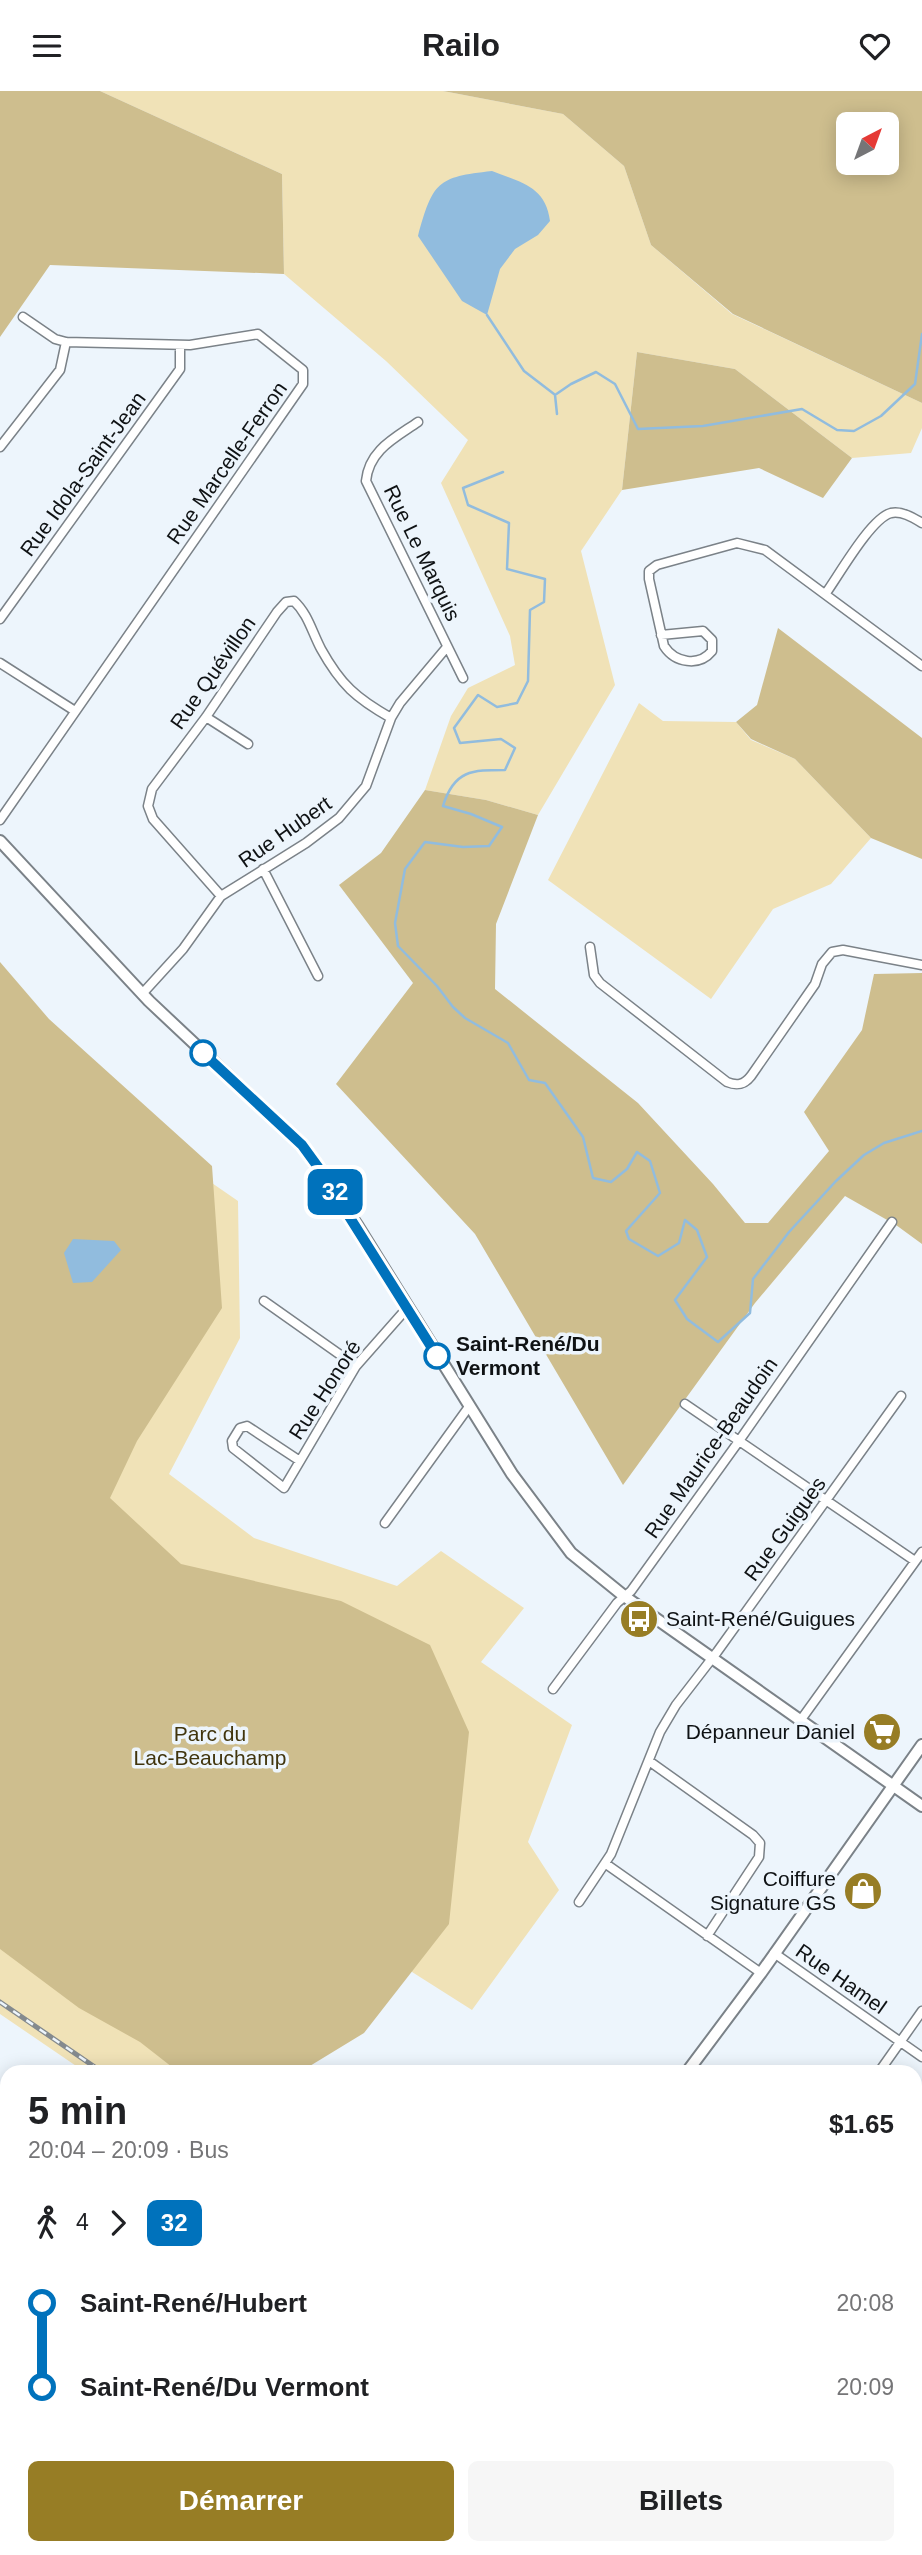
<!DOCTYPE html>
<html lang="fr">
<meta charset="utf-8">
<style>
:root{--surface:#fff;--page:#f6f6f6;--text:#202124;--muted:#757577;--accent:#977d25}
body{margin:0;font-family:Helvetica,sans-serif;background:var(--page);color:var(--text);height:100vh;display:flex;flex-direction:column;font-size:26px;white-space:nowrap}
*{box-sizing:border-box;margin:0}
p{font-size:23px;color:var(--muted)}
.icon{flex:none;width:38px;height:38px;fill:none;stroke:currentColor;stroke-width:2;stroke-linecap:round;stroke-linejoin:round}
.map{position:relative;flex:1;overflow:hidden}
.details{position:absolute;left:0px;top:1974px;width:922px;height:490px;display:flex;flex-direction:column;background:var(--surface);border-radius:21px 21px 0 0;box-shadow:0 4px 18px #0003}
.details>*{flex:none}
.badge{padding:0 14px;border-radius:10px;font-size:24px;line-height:46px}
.needle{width:46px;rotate:41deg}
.controls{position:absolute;left:836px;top:21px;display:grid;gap:14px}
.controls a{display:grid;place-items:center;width:63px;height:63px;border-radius:10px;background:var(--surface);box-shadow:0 4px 18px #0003;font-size:35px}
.map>.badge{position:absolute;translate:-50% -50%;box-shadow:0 0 0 4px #fff}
.legs{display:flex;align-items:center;gap:10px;height:77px;padding:0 28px;font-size:23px}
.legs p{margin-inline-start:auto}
.overview{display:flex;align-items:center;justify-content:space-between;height:119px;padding:0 28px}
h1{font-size:38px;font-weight:800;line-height:52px}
.button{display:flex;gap:14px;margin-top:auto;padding:14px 28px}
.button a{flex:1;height:80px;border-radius:10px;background:var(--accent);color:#fff;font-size:28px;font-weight:800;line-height:80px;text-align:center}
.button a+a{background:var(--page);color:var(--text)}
ul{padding:0 28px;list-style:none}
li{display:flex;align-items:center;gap:24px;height:84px;font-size:26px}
li i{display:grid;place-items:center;width:10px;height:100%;margin:0 9px;background:currentColor}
li i::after{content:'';width:18px;height:18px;margin:-9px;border:5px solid;border-radius:50%;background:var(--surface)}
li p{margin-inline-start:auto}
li:first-child i{background:linear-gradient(#0000 50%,currentColor 0)}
li:last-child i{background:linear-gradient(currentColor 50%,#0000 0)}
header{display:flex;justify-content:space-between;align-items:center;height:91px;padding:0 28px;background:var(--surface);font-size:32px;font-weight:800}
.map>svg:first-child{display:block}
.green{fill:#f0e2b7}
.forest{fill:#cebe8e;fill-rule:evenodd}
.water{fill:#91bcde}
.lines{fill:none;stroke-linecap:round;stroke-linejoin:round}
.stream{stroke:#91bcde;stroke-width:2.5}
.street-casing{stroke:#7b8288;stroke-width:11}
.secondary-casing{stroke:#7b8288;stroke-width:14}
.street{stroke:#fff;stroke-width:8}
.secondary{stroke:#fff;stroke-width:10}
.rail-casing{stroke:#848a8e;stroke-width:5}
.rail{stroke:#edf5fc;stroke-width:2.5;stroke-dasharray:8;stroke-linecap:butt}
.line-1-casing{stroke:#fff;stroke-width:16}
.line-1{stroke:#0072bc;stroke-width:10}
.stop-1-dot{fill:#fff;stroke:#0072bc;stroke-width:3.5}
.labels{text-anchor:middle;stroke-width:7;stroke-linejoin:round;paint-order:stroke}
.street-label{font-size:21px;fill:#0f1214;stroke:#edf5fc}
.stop-label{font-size:21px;font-weight:bold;fill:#0f1214;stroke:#edf5fc;text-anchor:start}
.poi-label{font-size:21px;fill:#0f1214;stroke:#edf5fc;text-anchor:end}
.park-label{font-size:21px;fill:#41350d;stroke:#edf5fc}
</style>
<header><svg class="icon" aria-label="menu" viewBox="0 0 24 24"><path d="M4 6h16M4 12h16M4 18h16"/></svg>Railo<svg class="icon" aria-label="heart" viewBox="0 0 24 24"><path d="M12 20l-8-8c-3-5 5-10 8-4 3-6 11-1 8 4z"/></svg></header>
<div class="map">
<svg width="922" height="2464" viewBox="0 0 922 2464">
<rect width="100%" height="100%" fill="#edf5fc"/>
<path class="green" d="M100,0H443L563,23L624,75L651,154L732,223L922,312V337L911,362L852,367L735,278L637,261L622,399L581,460L615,594L538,724L486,709L425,699L451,625L468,597L515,574L510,545L441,392L468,349L386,270L284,183L282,83Z
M639,612L663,630L736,631L751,649L795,668L871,747L831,793L773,818L711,908L548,789Z
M0,946L238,1110L240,1247L169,1383L254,1447L397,1495L441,1460L524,1517L481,1571L572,1634L528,1751L559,1799L472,1919L330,1829L209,1981H85L0,1923Z"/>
<path class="forest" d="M0,0H100L282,83L284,183L50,174L0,246Z
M443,0H922V312L733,223L651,154L624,75L563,23ZM849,33H887V72H849Z
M637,261L735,278L852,367L823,407L759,377L622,399Z
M778,537L922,647V768L871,747L795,668L751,648L736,631L757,614Z
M425,699L486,709L538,724L496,833L495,898L638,1012L713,1093L745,1132H768L829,1060L804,1021L862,939L874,883L922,882V1153L896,1134L845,1105L755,1212L623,1394L475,1143L336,993L413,892L339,794L381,762Z
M0,871L49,928L212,1075L222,1217L137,1350L110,1407L181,1473L341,1510L430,1554L469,1641L449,1833L364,1942L300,1981H213L172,1976L140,1951L79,1917L0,1858Z
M0,2183L7,2188V2457H199L194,2464H0Z
M922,2220V2338L915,2335V2230Z"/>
<path class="water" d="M492,80C520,91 546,95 550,130L538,144L515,158L500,178L487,224L462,210L418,145C433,91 437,86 492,80Z
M73,1148L114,1150L121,1159L92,1191L73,1192L64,1162Z"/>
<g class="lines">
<path class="stream" d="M487,224L524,280L554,303
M557,323L555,304L571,293L596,281L615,293L638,338L703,335L802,318L837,339L854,340L881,325L915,293L922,243
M503,381L463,397L468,414L509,432L507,478L545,488L544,511L530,519L528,590L517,612L497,616L478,604L454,637L460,652L501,648L515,657L505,679C472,679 454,679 443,715L471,723L502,736L489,755L463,756L425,751L405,778L395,832L398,855L437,895L453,916L465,927L508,952L529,989L545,992L583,1046L593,1087L611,1091L627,1078L637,1061L650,1070L660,1102L626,1140L629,1148L658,1165L679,1152L685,1129L697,1139L707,1166L675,1209L687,1228L718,1251L750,1222L753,1188L789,1141L836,1090L864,1064L884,1052L922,1040"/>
<defs>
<path id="street" d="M418,331C395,347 369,359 366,390L463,587
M0,356L60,279L66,251
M826,502C839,484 871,427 891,422C902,420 912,426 922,432
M0,528L180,278V254
M661,544L703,540L712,549V560C699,576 675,572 664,555L649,488V480L657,474L737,452L765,459L922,575
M0,572L75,620
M206,626L248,653
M0,729L303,293V279L258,243L190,254L66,251L55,248L23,226
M263,778L318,885
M221,805L153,728L148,715L152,698L206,626L277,521L286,511L294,510C308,523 312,541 321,558C341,594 356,607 391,627
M590,856L594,884L600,892L727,991C737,995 744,994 751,985L815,893L822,873L832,861L843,859L922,874
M142,903L183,858L221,805L306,752L339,727L366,695L391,627L400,612L447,556
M264,1210L356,1275
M685,1313L915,1470
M300,1370L284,1397L233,1357L232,1350L240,1337L247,1335L300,1370L356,1275L408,1216
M385,1432L468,1317
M553,1598L617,1512L631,1500L739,1350L892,1131
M800,1630L922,1461
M649,1670L753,1744L760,1752L759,1766L707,1845
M606,1773L761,1882
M579,1811L611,1763L660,1641L676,1614L717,1561L901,1305
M774,1862L922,1966
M879,1981L922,1920
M915,2127L922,2117
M915,2434L922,2437
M257,2464L261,2457
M859,2464L862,2457"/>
<path id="secondary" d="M0,750L149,910L302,1054L357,1134L512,1383L571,1462L624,1505L922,1715
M687,1981L761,1882L922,1654
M599,2457L601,2464"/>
</defs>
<use href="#street" class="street-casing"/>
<use href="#secondary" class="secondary-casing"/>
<use href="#street" class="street"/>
<use href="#secondary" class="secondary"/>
<defs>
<path id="rail" d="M0,1911L102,1981
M915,2303L922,2305"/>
</defs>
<use href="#rail" class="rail-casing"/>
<use href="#rail" class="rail"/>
</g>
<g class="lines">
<defs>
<path id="line-1" d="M203,962L302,1054L318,1076L437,1265"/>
</defs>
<use href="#line-1" class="line-1-casing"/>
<use href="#line-1" class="line-1"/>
</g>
<defs>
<symbol id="bus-disc" viewBox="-11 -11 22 22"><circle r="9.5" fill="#977d25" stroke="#edf5fc"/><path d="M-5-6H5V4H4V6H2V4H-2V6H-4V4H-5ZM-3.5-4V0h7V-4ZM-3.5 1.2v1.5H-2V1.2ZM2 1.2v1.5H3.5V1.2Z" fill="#fff"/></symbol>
<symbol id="supermarket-disc" viewBox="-11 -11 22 22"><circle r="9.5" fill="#977d25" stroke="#edf5fc"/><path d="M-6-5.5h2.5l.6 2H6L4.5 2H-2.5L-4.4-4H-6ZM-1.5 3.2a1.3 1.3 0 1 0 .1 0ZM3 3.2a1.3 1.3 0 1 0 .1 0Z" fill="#fff"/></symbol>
<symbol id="shop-disc" viewBox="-11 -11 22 22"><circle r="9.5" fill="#977d25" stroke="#edf5fc"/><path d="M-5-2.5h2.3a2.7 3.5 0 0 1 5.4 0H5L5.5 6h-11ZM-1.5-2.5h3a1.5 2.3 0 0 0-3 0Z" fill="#fff"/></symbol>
</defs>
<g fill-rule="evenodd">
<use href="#bus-disc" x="617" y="1506" width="44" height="44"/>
<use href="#supermarket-disc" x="860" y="1619" width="44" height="44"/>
<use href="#shop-disc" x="841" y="1778" width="44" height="44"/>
</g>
<g class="stop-1-dot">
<circle cx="203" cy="962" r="12"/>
<circle cx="437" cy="1265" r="12"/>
</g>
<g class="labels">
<g class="street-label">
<text transform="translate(227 372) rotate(-55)" y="7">Rue Marcelle-Ferron</text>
<text transform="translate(83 383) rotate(-54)" y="7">Rue Idola-Saint-Jean</text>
<text transform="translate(422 462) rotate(64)" y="7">Rue Le Marquis</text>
<text transform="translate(213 582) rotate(-55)" y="7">Rue Quévillon</text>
<text transform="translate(285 741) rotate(-35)" y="7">Rue Hubert</text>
<text transform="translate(325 1299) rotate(-57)" y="7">Rue Honoré</text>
<text transform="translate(711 1357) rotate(-55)" y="7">Rue Maurice-Beaudoin</text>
<text transform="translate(785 1438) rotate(-54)" y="7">Rue Guigues</text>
<text transform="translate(841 1888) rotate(35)" y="7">Rue Hamel</text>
</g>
<g class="stop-label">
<text x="456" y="1260">Saint-René/Du<tspan x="456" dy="24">Vermont</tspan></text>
</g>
<g class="poi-label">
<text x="666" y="1535" text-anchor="start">Saint-René/Guigues</text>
<text x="855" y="1648">Dépanneur Daniel</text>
<text x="836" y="1795">Coiffure<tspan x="836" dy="24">Signature GS</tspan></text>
</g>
<g class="park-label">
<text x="210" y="1650">Parc du<tspan x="210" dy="24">Lac-Beauchamp</tspan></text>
</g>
</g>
</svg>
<div class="controls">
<a><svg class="needle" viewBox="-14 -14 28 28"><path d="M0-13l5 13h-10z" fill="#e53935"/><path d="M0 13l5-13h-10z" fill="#757577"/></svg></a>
</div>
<b class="badge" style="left:335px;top:1101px;background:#0072bc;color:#fff">32</b>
<section class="details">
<div class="overview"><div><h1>5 min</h1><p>20:04 – 20:09 · Bus</p></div><b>$1.65</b></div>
<div class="legs"><svg class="icon" aria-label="walk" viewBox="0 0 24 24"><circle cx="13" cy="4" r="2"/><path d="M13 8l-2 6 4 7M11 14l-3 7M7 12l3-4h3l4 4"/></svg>4<svg class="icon" aria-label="forward" viewBox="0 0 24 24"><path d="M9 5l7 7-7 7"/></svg><b class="badge" style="background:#0072bc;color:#fff">32</b></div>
<ul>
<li><i style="color:#0072bc"></i><b>Saint-René/Hubert</b><p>20:08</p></li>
<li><i style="color:#0072bc"></i><b>Saint-René/Du Vermont</b><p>20:09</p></li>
</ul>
<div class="button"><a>Démarrer</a><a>Billets</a></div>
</section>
</div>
